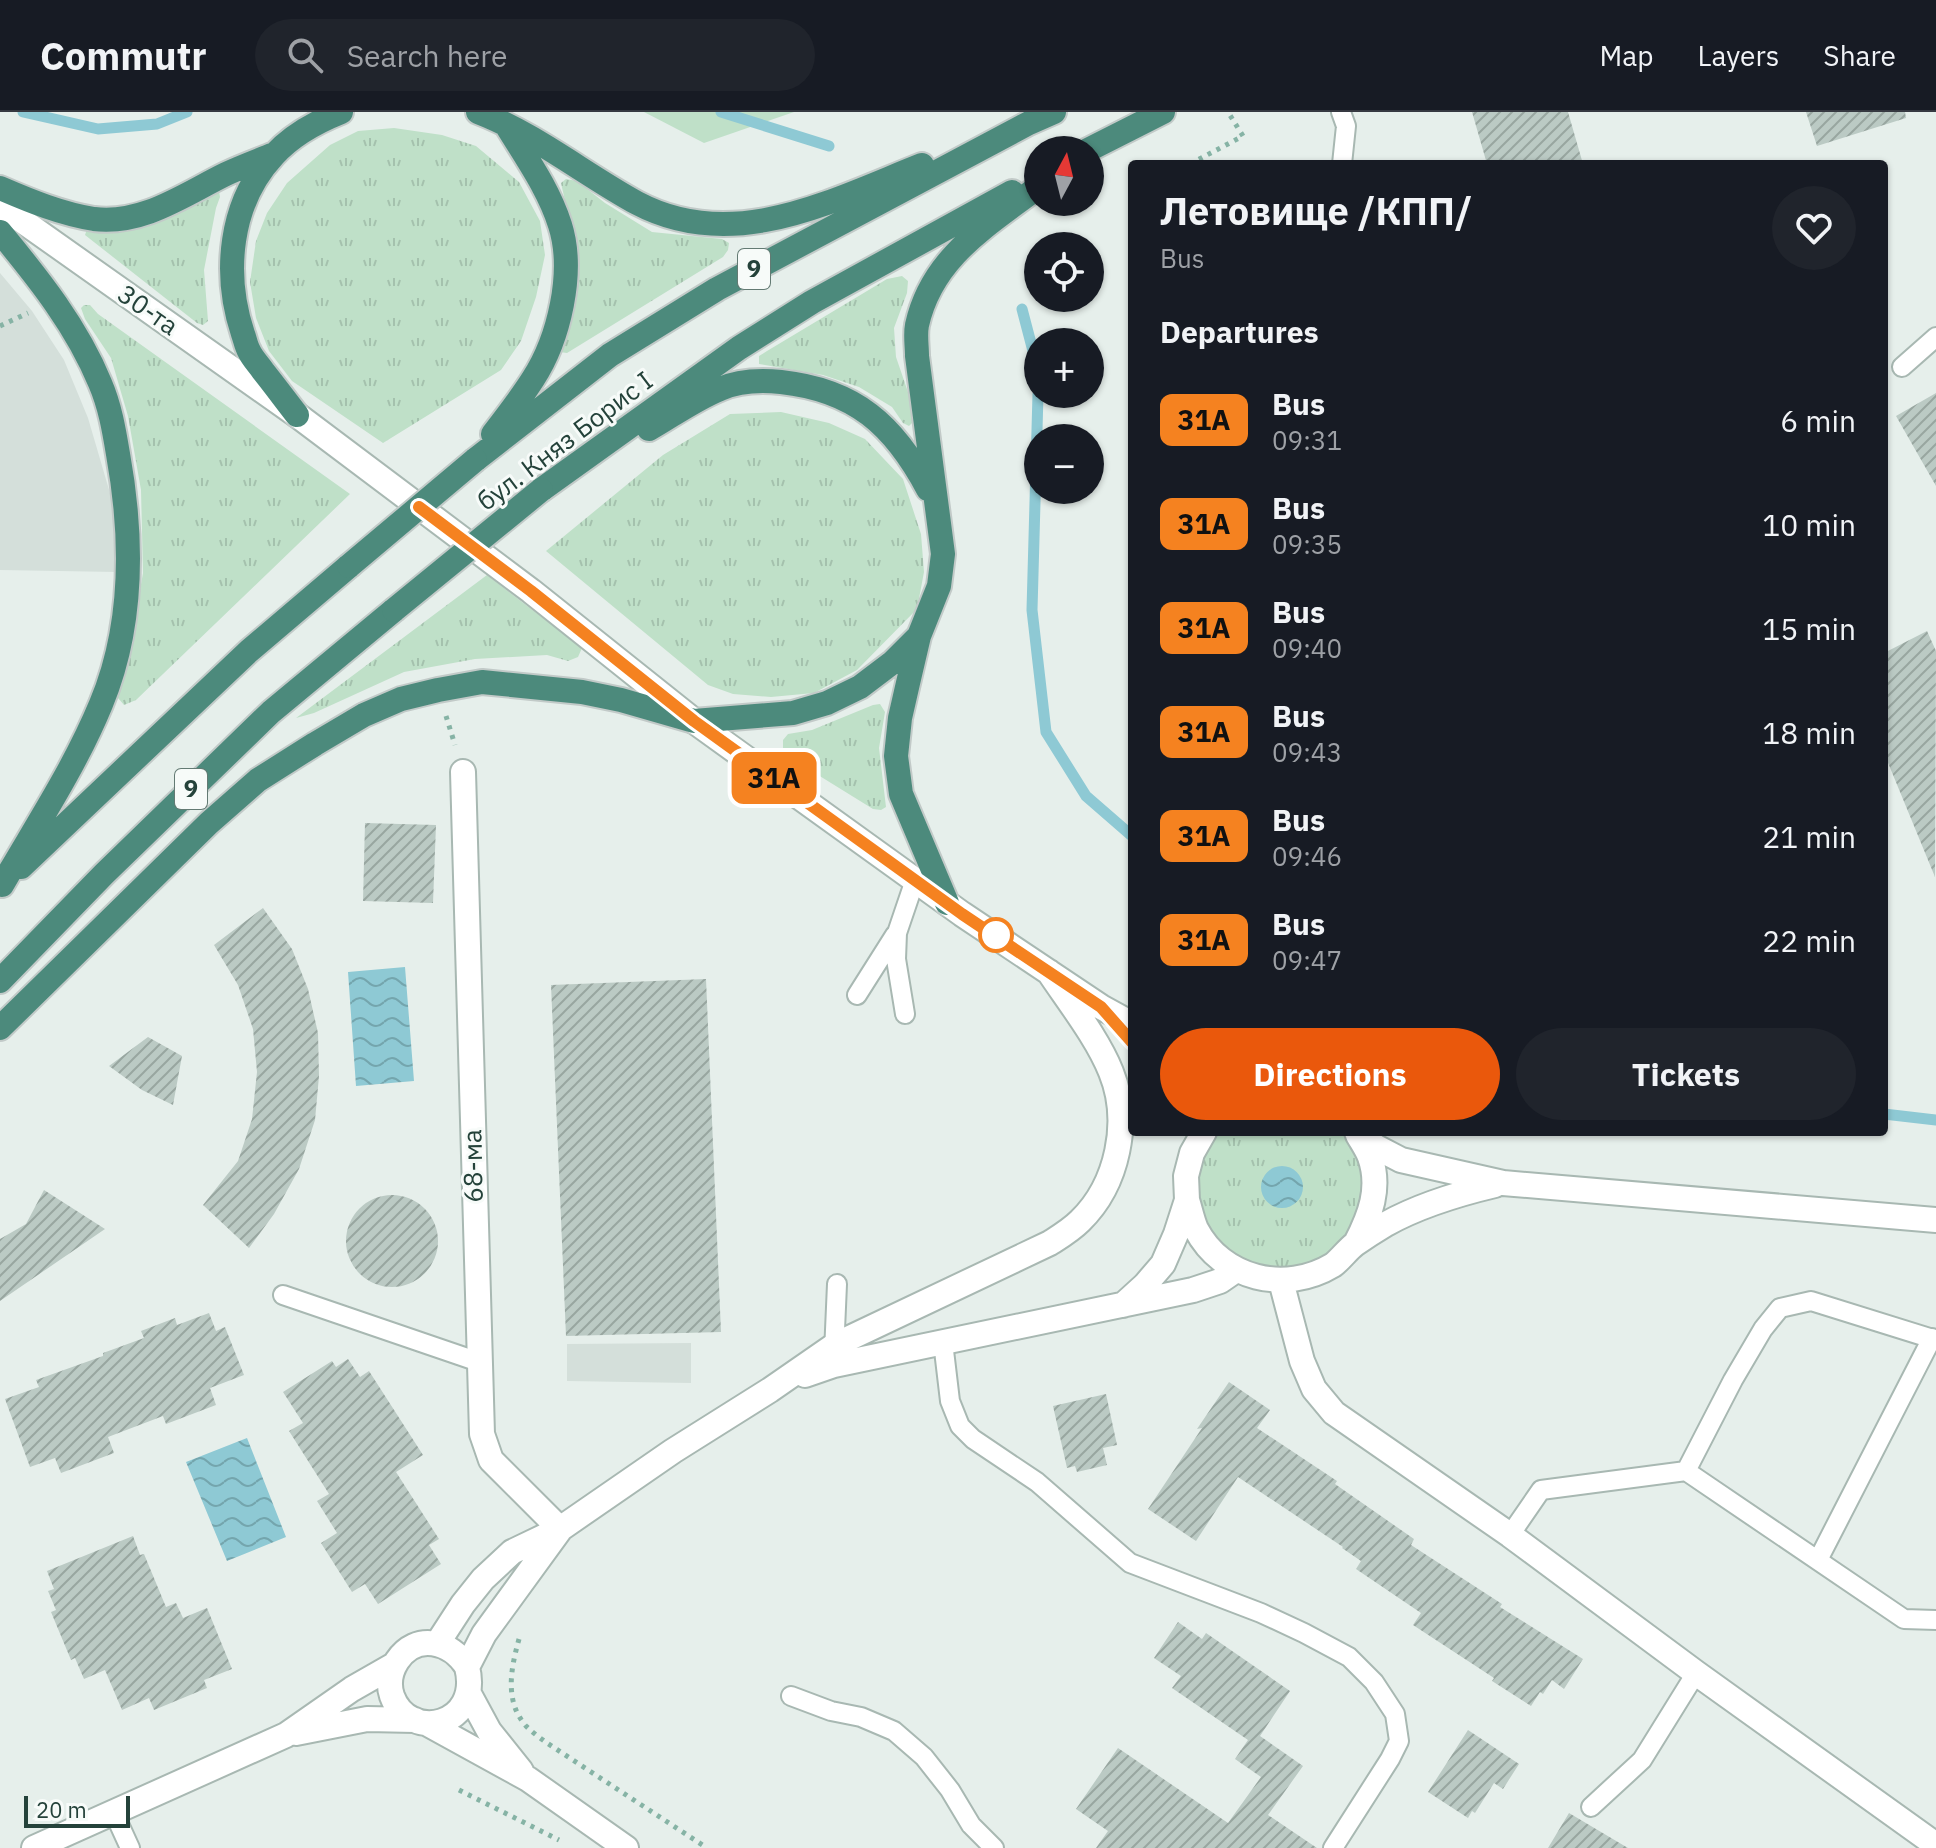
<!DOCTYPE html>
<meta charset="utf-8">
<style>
:root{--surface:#171b24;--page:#20242c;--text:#f1f3f6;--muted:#9ea1a6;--line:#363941;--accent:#ea580c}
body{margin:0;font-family:"IBM Plex Sans",sans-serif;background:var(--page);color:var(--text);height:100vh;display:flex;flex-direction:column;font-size:30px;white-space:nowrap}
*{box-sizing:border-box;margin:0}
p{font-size:26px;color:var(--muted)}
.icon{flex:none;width:44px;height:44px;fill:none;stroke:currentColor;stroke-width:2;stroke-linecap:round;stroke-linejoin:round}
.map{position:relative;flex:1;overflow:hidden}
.panel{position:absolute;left:1128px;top:48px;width:760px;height:976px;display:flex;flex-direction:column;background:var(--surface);border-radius:8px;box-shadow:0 2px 6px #0004}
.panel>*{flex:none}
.badge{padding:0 16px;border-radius:12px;font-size:28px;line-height:52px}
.needle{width:52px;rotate:7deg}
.fabs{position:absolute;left:1024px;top:24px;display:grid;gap:16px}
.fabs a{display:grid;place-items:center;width:80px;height:80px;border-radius:50%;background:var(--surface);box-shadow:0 2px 6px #0004;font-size:40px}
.scale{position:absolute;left:24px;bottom:20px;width:106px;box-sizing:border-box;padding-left:8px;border:4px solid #24423a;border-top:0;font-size:22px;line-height:28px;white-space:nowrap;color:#24423a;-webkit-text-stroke:6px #f7fbf9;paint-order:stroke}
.map>.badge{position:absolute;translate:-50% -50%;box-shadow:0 0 0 4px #fff}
h2{padding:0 32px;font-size:30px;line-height:72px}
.round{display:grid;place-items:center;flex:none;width:84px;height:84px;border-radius:42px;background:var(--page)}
.summary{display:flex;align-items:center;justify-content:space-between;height:136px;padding:0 32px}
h1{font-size:38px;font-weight:800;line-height:60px}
.button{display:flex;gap:16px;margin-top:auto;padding:16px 32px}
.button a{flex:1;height:92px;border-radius:48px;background:var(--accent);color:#fff;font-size:32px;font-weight:800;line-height:92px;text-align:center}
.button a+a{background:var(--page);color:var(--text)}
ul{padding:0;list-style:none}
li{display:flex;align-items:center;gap:24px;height:104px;padding:0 32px}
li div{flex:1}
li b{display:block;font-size:30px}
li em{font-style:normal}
li .badge{min-width:88px;font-weight:700;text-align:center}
header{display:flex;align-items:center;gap:48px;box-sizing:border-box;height:112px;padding:0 40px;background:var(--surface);border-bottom:2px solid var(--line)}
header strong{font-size:38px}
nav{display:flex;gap:44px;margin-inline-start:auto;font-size:28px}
.search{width:560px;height:72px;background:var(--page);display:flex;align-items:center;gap:20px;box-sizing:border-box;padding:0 28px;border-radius:44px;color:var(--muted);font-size:30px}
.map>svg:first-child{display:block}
.built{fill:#d4dfda}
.grass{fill:url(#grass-tufts)}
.green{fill:#bfe0c8}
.water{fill:url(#water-waves)}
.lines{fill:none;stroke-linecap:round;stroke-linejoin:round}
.stream{stroke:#8ec9d4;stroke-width:11}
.building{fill:url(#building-hatch)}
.service-casing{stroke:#a8b8b2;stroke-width:22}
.minor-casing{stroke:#a8b8b2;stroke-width:28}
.tertiary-casing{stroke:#a8b8b2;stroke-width:28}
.trunk-casing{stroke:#c2cac8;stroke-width:28}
.path{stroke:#86b3a5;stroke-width:5;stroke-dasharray:4 6;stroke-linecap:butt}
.service{stroke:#fff;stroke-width:18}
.minor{stroke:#fff;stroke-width:24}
.tertiary{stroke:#fff;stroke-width:24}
.trunk{stroke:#4c8a7c;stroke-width:24}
.trunk-bridge-casing{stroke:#c2cac8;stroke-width:28;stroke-linecap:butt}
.trunk-bridge{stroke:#4c8a7c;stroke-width:24}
.line-casing{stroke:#fff;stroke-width:18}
.line{stroke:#f58220;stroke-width:12}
.stop-dot{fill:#fff;stroke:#f58220;stroke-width:4}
.labels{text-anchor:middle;stroke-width:6;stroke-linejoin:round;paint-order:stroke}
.shield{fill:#f7fbf9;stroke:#637a73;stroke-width:2}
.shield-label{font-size:24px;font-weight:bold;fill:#24423a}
.street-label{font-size:26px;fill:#24423a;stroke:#f7fbf9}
</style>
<header>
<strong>Commutr</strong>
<div class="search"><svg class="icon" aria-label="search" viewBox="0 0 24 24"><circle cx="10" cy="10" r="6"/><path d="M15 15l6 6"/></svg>Search here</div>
<nav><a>Map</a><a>Layers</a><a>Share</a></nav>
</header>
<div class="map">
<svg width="1936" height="1736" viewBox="0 0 1936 1736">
<defs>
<pattern id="grass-tufts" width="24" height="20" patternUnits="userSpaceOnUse" patternTransform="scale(2)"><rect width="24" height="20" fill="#bfe0c8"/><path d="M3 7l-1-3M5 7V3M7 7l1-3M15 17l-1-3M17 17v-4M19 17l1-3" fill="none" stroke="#a4c1ad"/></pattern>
<pattern id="water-waves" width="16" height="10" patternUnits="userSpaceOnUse" patternTransform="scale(2)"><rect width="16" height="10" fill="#8ec9d4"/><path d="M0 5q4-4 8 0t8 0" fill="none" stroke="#74a5ad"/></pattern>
<pattern id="building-hatch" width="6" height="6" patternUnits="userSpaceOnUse" patternTransform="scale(2)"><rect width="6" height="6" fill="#bbcac4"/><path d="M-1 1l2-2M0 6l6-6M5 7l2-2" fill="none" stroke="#98a6a0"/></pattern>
</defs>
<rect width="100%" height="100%" fill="#e6efeb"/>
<path class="built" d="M0,161L32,199L64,248L88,306L117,405V460L0,458Z
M691,1231V1271L567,1269V1232Z"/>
<path class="grass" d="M394,16L442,23L476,34L519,70L540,109L545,143L536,185L521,229L501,258L383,331L292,269L269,239L256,206L250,170L256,129L267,101L287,71L330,33L358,19Z
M566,67L577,69L605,91L652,120L722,127L729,131L728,138L723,145L567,241L560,240L568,102L561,71Z
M219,79L220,85L216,96L204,158L208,209L203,213L197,211L85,123L87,117Z
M902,164L908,169L907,181L894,216L896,245L909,283L913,310L909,314L903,311L892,295L859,275L823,263L759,252V244L767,239L887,167Z
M84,193H90L98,202L350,382L136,588L124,593L118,586V577L130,534L143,461L141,378L128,304L111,246L85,207L81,196Z
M781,300L829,311L865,327L903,367L921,422L924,460L917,497L857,558L814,581L771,585L733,582L708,573L546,439L663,343L730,302Z
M487,463L582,536L578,545L568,549L547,543L475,547L404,560L314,601L296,606Z
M880,592L885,600L879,636L886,695L881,698L873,697L789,645L783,636V628L788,622L812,618L873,593Z
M1204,1020H1357L1375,1076L1334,1152L1258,1166L1196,1116L1192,1041Z"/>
<path class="green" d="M644,0H794L704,31Z"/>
<path class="water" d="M405,855L414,969L356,974L348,860Z
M1261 1075a21 21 0 1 1 42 0a21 21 0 1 1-42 0Z
M247,1326L286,1425L227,1449L186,1350Z"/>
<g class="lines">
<path class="stream" d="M23,0L98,17L157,12L187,0
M721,0L829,34
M1022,197L1038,258
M1038,282L1032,498L1046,620L1086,684L1132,724
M1884,1002L1936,1008"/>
</g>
<path class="building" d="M1472,0H1568L1583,52H1487Z
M1806,0H1905L1906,6L1817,34Z
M1936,281V374L1896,304Z
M1927,519L1936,539L1935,765L1884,641V541Z
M365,711L436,713L433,791L363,789Z
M263,796L292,837L308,877L318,921L319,964L315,1008L299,1057L274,1102L249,1136L203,1093L238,1049L252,1007L257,960L253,917L238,873L214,833Z
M706,867L721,1220L566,1224L551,873Z
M148,925L182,944L173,993L142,978L109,954Z
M44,1078L105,1117L0,1189V1127L26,1112Z
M346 1129a46 46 0 1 1 92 0a46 46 0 1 1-92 0Z
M209,1201L216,1219L225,1215L244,1263L210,1276L216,1293L166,1312L163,1304L108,1325L114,1341L61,1361L55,1346L30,1355L5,1287L39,1275L36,1268L103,1244V1241L144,1226L141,1219L175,1206L177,1213Z
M348,1247L360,1265L369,1259L423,1343L396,1360L439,1427L429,1433L441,1452L378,1492L365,1472L352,1480L321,1431L337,1421L317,1389L329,1382L289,1319L303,1311L283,1280L332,1249L336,1255Z
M1229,1270L1270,1298L1257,1316L1337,1369L1335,1372L1414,1427L1411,1433L1502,1492L1500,1495L1583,1547L1564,1577L1552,1568L1543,1582L1540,1580L1531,1594L1492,1569L1494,1566L1413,1513L1421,1501L1356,1457L1361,1449L1342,1436L1343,1435L1238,1365L1196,1429L1148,1397L1202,1316L1197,1317Z
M1106,1282L1117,1333L1103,1336L1107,1353L1077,1360L1075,1354L1067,1356L1053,1294Z
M133,1424L140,1443L144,1442L166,1495L176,1491L183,1506L207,1496L232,1557L204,1568L207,1576L154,1598L149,1586L122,1598L105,1558L84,1567L75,1546L71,1548L51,1500L56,1498L48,1479L54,1477L47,1459Z
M1178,1510L1202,1527L1206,1521L1290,1579L1260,1624L1303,1654L1268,1703L1317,1736H1096L1108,1719L1076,1697L1118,1636L1228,1711L1261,1665L1235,1647L1248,1628L1172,1576L1181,1564L1154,1546Z
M1468,1618L1519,1652L1503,1677L1494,1671L1475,1701L1472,1699L1468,1706L1428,1680Z
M1569,1701L1628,1736H1548Z"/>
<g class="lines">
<defs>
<path id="service" d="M1341,0L1346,14L1342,52
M1902,255L1936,225
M857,883L895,823
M905,902L896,847L897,821L915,768
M283,1183L479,1250
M943,1230L950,1289L960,1314L973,1327L1037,1370L1130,1451L1261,1501L1304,1521L1349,1545L1374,1570L1395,1602L1399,1629L1390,1647L1333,1736
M834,1241L837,1172
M1686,1359L1733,1268L1763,1217L1780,1196L1811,1189L1936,1228
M1510,1423L1541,1378L1686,1359L1904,1507L1936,1508
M1818,1448L1932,1226
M791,1584L831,1599L861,1605L894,1619L924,1645L950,1678L971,1713L994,1736
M1591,1695L1642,1648L1696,1561
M114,1701L130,1736"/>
<path id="minor" d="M694,609L962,802L1101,895L1132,912
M463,660L482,1322L491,1348L560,1417
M1357,1020L1376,1035L1401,1048L1503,1071L1936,1108
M1187,1088C1190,1097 1192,1108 1196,1117C1222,1167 1285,1182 1333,1153C1341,1147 1347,1138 1355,1132C1365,1125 1376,1118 1386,1112C1420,1093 1457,1082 1495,1073
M1356,1131C1370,1104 1381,1076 1370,1045C1367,1037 1362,1030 1358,1023
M1281,1169L1302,1249L1314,1277L1334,1301L1510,1423L1696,1561L1936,1733
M1123,1193L1145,1173L1163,1152L1176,1122L1187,1088L1186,1064L1192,1041L1204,1020
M805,1263L834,1253L1193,1178L1220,1169L1236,1158
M437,1532L463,1492L483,1467L512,1440L560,1417L673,1339L770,1278L835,1233L1050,1131C1061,1124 1071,1118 1080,1109C1118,1072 1131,1009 1111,960C1098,927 1069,890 1049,860
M467,1555C451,1529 416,1520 397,1549C390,1560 388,1572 392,1584C409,1631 482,1614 467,1555L484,1522L559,1419
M469,1582L489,1619L521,1659
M428,1612L528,1667L626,1736
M296,1621L367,1607L415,1608
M34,1736L286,1623L352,1577L394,1553"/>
<path id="tertiary" d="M0,93L297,303L531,479L694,609"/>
<path id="trunk" d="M478,0C535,22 584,62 637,91C733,142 831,89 922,53
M1088,38L1163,0
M0,76C30,89 62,102 94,107C143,113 185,82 226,62C241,55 257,49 272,43
M0,120C39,167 77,215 100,271C110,294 114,318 118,342C133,425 134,513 101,592C75,655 36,714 2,773
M297,303C286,289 275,274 263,259C259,253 252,246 249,239C246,234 245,227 243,222C223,162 229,91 274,43C292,23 316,10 341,0
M649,317C672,304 695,287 720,277C738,269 761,268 781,270C855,278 894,313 928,377
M493,322C507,304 521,286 533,267C559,227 575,160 560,113C549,78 527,47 508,16
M475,348L610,243L717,177L1029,11L1054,0
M541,378L739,236L812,190L1012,80
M21,755L249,539L349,454
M947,791L901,682L896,644L900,606L908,571L919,524L939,474L943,442L917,244C917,234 915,223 917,213C932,145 987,114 1038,75
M0,869L104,762L271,600L394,498
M0,916L209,711L258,668L315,632L364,603L401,587L438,578L482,570L582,580L621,588L694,609L793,601L827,591L860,575L893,550L919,524"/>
</defs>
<use href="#service" class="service-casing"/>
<use href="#minor" class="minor-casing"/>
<use href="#tertiary" class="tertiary-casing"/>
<use href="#trunk" class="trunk-casing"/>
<path class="path" d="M1190,52L1243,24L1228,0
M0,214L28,201
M446,604L455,633
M519,1527C511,1556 504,1589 526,1614C532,1620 540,1626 547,1631L707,1736
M459,1678L559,1728"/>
<use href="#service" class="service"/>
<use href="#minor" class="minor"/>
<use href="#tertiary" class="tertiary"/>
<use href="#trunk" class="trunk"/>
<defs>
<path id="trunk-bridge" d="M349,454L475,348
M394,498L541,378"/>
</defs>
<use href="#trunk-bridge" class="trunk-bridge-casing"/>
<use href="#trunk-bridge" class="trunk-bridge"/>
</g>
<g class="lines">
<defs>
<path id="line" d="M419,395L531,479L694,609L962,802L1101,895L1132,930"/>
</defs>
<use href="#line" class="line-casing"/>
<use href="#line" class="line"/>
</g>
<circle class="stop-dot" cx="996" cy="823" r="16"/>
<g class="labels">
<g class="shield">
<rect x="738" y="137" width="32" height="40" rx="6"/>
<rect x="175" y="657" width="32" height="40" rx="6"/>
</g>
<g class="shield-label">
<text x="754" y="165">9</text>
<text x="191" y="685">9</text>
</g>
<g class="street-label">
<text transform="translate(148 198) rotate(35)" y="9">30-та</text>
<text transform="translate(565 329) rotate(-37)" y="9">бул. Княз Борис I</text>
<text transform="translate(473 1054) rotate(-91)" y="9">68-ма</text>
</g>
</g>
</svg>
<div class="fabs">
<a><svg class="needle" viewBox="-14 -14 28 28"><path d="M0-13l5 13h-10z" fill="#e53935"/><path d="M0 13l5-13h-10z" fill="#9ea1a6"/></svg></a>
<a><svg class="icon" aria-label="locate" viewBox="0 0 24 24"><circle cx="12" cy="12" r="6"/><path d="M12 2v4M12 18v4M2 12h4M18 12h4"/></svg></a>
<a>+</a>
<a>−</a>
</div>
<div class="scale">20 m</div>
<b class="badge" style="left:774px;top:666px;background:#f58220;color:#111">31А</b>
<section class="panel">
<div class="summary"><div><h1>Летовище /КПП/</h1><p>Bus</p></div><a class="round"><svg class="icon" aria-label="heart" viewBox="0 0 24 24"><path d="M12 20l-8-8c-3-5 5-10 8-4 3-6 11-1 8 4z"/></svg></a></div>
<h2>Departures</h2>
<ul>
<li><span class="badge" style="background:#f58220;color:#111">31А</span><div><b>Bus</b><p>09:31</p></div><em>6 min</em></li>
<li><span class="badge" style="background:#f58220;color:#111">31А</span><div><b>Bus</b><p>09:35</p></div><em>10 min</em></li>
<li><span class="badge" style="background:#f58220;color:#111">31А</span><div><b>Bus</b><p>09:40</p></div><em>15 min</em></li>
<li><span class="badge" style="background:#f58220;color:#111">31А</span><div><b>Bus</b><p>09:43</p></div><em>18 min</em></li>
<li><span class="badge" style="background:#f58220;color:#111">31А</span><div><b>Bus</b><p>09:46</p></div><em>21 min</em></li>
<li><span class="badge" style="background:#f58220;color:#111">31А</span><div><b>Bus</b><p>09:47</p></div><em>22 min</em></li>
</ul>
<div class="button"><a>Directions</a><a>Tickets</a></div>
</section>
</div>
